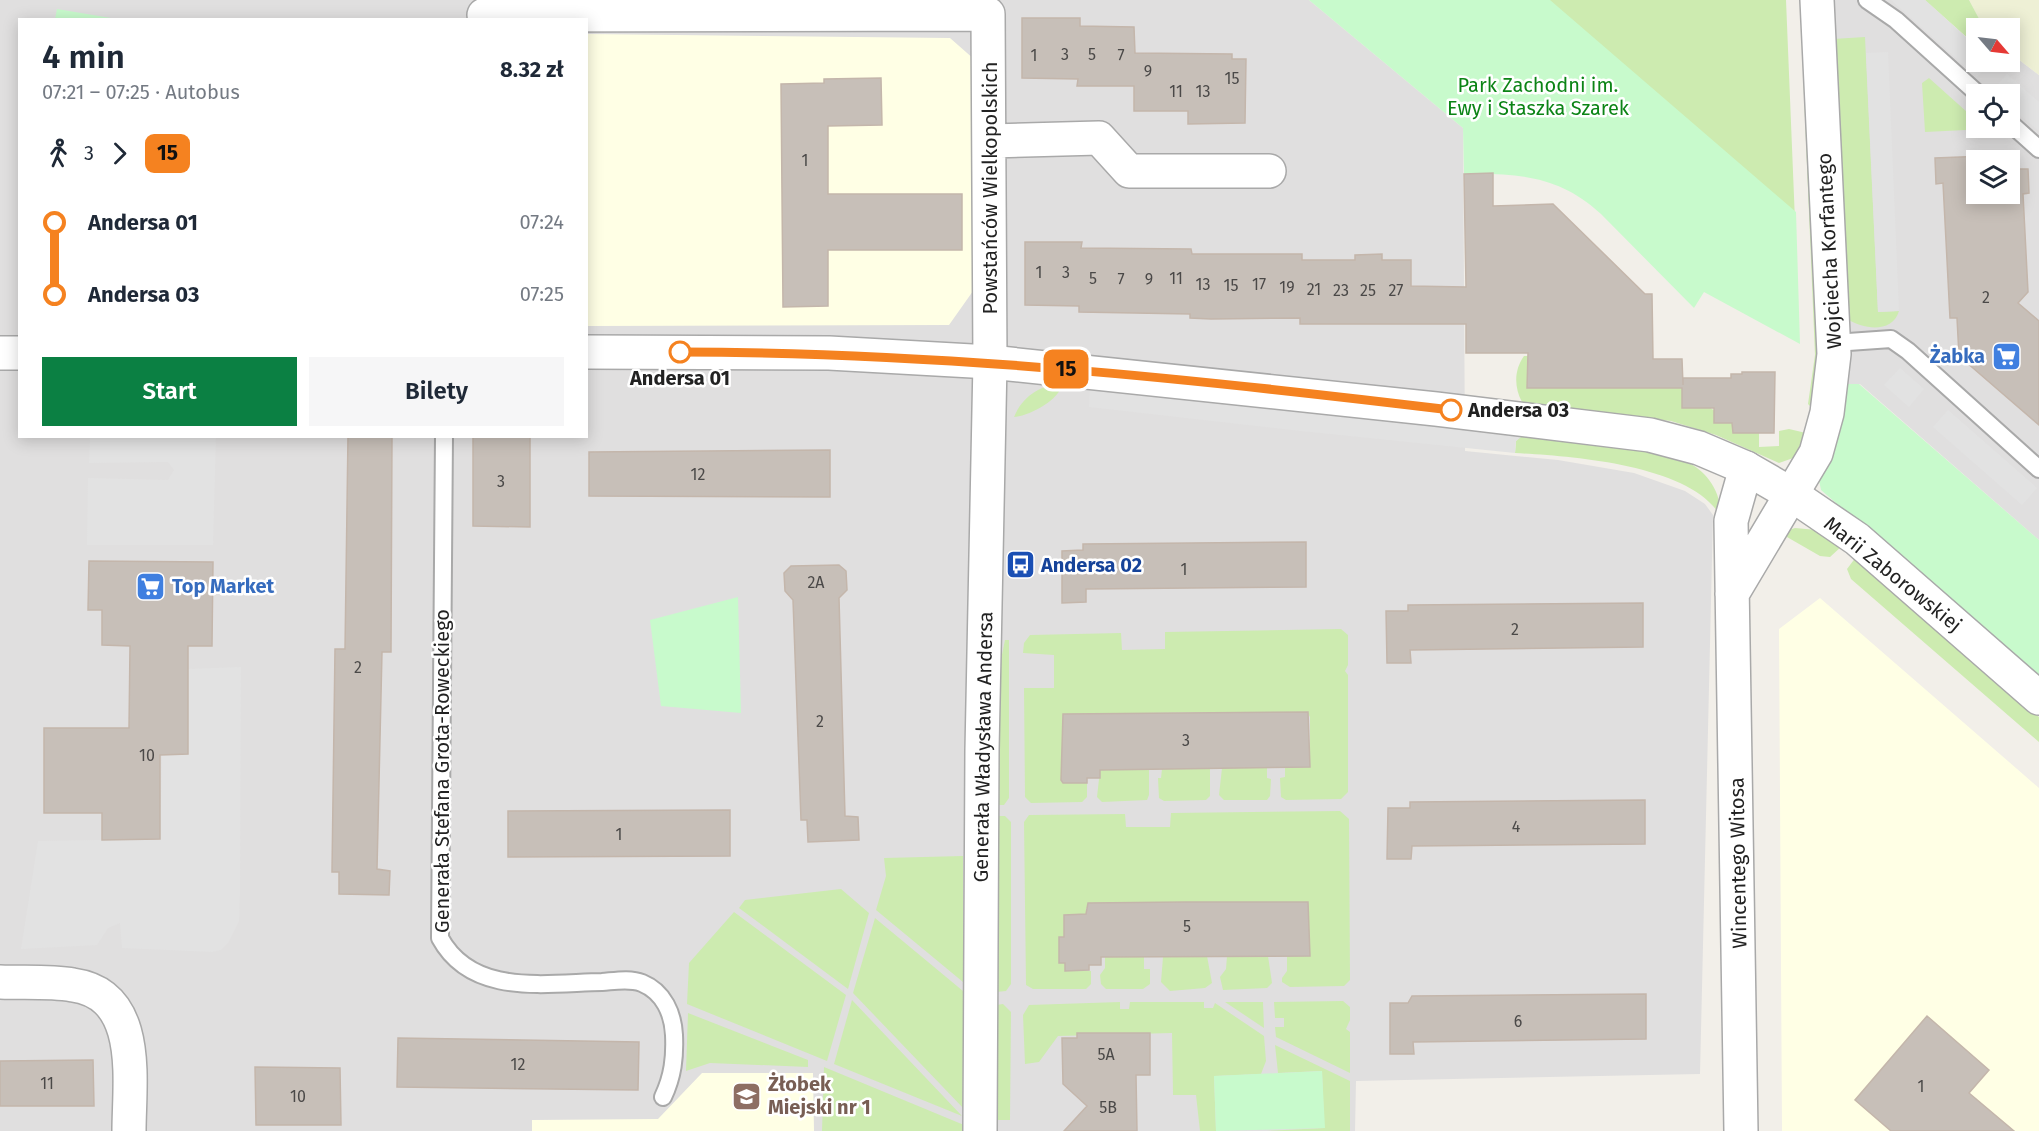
<!DOCTYPE html>
<html lang="pl">
<meta charset="utf-8">
<style>
:root{--surface:#fff;--page:#f6f6f7;--text:#1f2937;--muted:#747a83;--accent:#0b8043}
body{margin:0;font-family:"Fira Sans",sans-serif;background:var(--page);color:var(--text);height:100vh;display:flex;flex-direction:column;font-size:22px;white-space:nowrap}
*{box-sizing:border-box;margin:0}
p{font-size:20px;color:var(--muted)}
.icon{flex:none;width:33px;height:33px;fill:none;stroke:currentColor;stroke-width:2;stroke-linecap:round;stroke-linejoin:round}
.map{position:relative;flex:1;overflow:hidden}
.details{position:absolute;left:18px;top:18px;width:570px;height:420px;display:flex;flex-direction:column;background:var(--surface);border-radius:0px;box-shadow:0 3px 15px #0003}
.details>*{flex:none}
.badge{padding:0 12px;border-radius:9px;font-size:21px;line-height:39px}
.needle{width:39px;rotate:118deg}
.controls{position:absolute;left:1966px;top:18px;display:grid;gap:12px}
.controls a{display:grid;place-items:center;width:54px;height:54px;border-radius:0px;background:var(--surface);box-shadow:0 3px 15px #0003;font-size:30px}
.map>.badge{position:absolute;translate:-50% -50%;box-shadow:0 0 0 3px #fff}
.legs{display:flex;align-items:center;gap:9px;height:66px;padding:0 24px;font-size:20px}
.legs p{margin-inline-start:auto}
.overview{display:flex;align-items:center;justify-content:space-between;height:102px;padding:0 24px}
h1{font-size:33px;font-weight:600;line-height:45px}
.action{display:flex;gap:12px;margin-top:auto;padding:12px 24px}
.action a{flex:1;height:69px;border-radius:0px;background:var(--accent);color:#fff;font-size:24px;font-weight:600;line-height:69px;text-align:center}
.action a+a{background:var(--page);color:var(--text)}
ul{padding:0 24px;list-style:none}
li{display:flex;align-items:center;gap:21px;height:72px;font-size:22px}
li i{display:grid;place-items:center;width:9px;height:100%;margin:0 8px;background:currentColor}
li i::after{content:'';width:15px;height:15px;margin:-8px;border:4px solid;border-radius:50%;background:var(--surface)}
li p{margin-inline-start:auto}
li:first-child i{background:linear-gradient(#0000 50%,currentColor 0)}
li:last-child i{background:linear-gradient(currentColor 50%,#0000 0)}
.map>svg:first-child{display:block}
.residential{fill:#e0dfdf;fill-rule:evenodd}
.education{fill:#ffffe5}
.farmland{fill:#eef0d5}
.grass{fill:#cdebb0}
.park{fill:#c8facc}
.parking{fill:#e2e2e2}
.building{fill:#c7bfb8;stroke:#c4b6ab;stroke-width:1.5}
.lines{fill:none;stroke-linecap:round;stroke-linejoin:round}
.service-casing{stroke:#a9a9a9;stroke-width:20}
.minor-casing{stroke:#a9a9a9;stroke-width:36}
.tertiary-casing{stroke:#a9a9a9;stroke-width:36}
.service{stroke:#fff;stroke-width:16}
.minor{stroke:#fff;stroke-width:33}
.tertiary{stroke:#fff;stroke-width:33}
.line-1-casing{stroke:#fff;stroke-width:14}
.line-1{stroke:#f58220;stroke-width:9}
.stop-1-dot{fill:#fff;stroke:#f58220;stroke-width:3}
.labels{text-anchor:middle;stroke-width:5;stroke-linejoin:round;paint-order:stroke}
.number-label{font-size:16px;fill:#4b4948}
.park-label{font-size:20px;fill:#0c8416;stroke:#fff}
.street-label{font-size:20px;fill:#222;stroke:#fff}
.shop-label{font-size:20px;font-weight:bold;fill:#366cbe;stroke:#fff;text-anchor:end}
.stop-label{font-size:20px;font-weight:bold;fill:#222;stroke:#fff}
.transit-label{font-size:20px;font-weight:bold;fill:#164399;stroke:#fff;text-anchor:start}
.education-label{font-size:20px;font-weight:bold;fill:#785e54;stroke:#fff;text-anchor:start}
</style>
<div class="map">
<svg width="2039" height="1131" viewBox="0 0 2039 1131">
<rect width="100%" height="100%" fill="#f2efe9"/>
<path class="residential" d="M0,0H1309L1463,128L1465,451L1558,460L1634,473L1685,491L1705,504L1713,515L1700,1074L1356,1081L1355,1131H0ZM20,20H586V436H20Z
M1831,0H1925L1971,42L1977,36V62H2010V53L2039,75V540L1860,384H1848ZM1977,94H2010V128H1977ZM1977,160H2010V194H1977Z"/>
<path class="education" d="M587,34L950,38L975,60L978,284L949,325L587,326Z
M1820,598L2039,788V1131H1782L1779,629Z
M702,1073H813L814,1131H532V1120L658,1119Z"/>
<path class="farmland" d="M1969,0H2039V75L2010,53V28H1984Z"/>
<path class="grass" d="M1525,0H1786L1797,270Z
M1800,0H1804L1821,355L1813,409L1808,404L1815,355Z
M1925,0H1969L1984,28H1977V36L1972,42Z
M1865,37L1878,312L1899,311C1892,334 1863,329 1847,319L1833,39Z
M1929,78L1977,121V128L1986,129L1925,132L1922,83Z
M1524,356H1528L1527,387L1682,388L1732,423L1733,433H1759V447L1779,446V431L1789,429L1806,433L1796,457L1779,463L1716,435L1671,421L1522,402C1514,387 1514,370 1524,356Z
M1062,384C1060,400 1029,416 1014,417C1022,397 1041,384 1062,384Z
M1521,435C1568,441 1644,443 1685,461C1706,470 1722,492 1720,515C1689,464 1570,456 1515,453L1516,441Z
M1795,528L1817,530L1842,546L1830,557L1820,556L1780,533Z
M1856,557L2039,717V742L1851,579L1847,569Z
M1341,629L1348,635V665L1345,671L1348,675V792L1341,799L1286,800L1281,797L1280,778L1285,777V768L1310,767V717L1307,712H1265L1254,717L1253,712L1142,713L1117,718V713H1092L1061,755V780L1064,783H1087V797L1082,802L1031,803L1025,797L1024,688H1054V655L1023,653L1024,643L1030,635L1121,633L1122,650L1165,649V632Z
M1005,640H1009V798L1004,805H995V689Z
M1210,768V796L1206,800L1164,801L1159,798L1158,778H1161L1162,769Z
M1222,768H1267V778L1271,779L1270,796L1267,800H1224L1219,795Z
M1149,769V795L1147,800L1102,802L1097,797L1100,770Z
M1340,811L1349,819L1350,980L1344,986L1290,987L1282,982V978L1287,971V956L1310,955L1307,902L1185,906L1184,902H1136V905L1086,908V914L1064,915V937H1059V963H1065V971H1091V984L1086,989H1033L1026,985L1024,822L1029,815L1125,814L1126,827H1170L1171,813Z
M994,816H1005L1011,822V984L1006,991L996,992Z
M963,856V982L876,910L886,876L884,858Z
M841,889L869,913L848,989L739,908L745,900Z
M734,912L846,995L827,1061L687,1004L689,963Z
M875,918L963,991L964,1109L853,993Z
M1207,956L1212,983L1205,988L1170,991L1161,982L1163,957Z
M1227,956H1268L1272,983L1267,988L1223,990L1220,977L1226,969Z
M1105,957H1144V969H1150V984L1143,989H1106L1101,984L1100,975L1105,968Z
M852,1000L962,1116L834,1064Z
M1343,1001L1350,1007V1020L1346,1029L1350,1032V1073L1276,1037L1275,1027H1284V1018H1275L1274,1002Z
M1120,1002V1009H1129L1130,1002H1204V1008H1213L1215,1003L1264,1036L1266,1061L1261,1074L1214,1076L1216,1131H1200L1196,1095H1173L1172,1033L1058,1036L1039,1062L1025,1064L1023,1015L1029,1005Z
M1225,1002H1263L1264,1028Z
M1003,1004L1011,1012L1010,1120H998L996,1005Z
M688,1013L808,1060V1067L710,1063L686,1071Z
M1275,1045L1350,1081V1131H1266L1324,1128L1322,1071L1278,1073Z
M824,1067L964,1125V1131H822Z"/>
<path class="park" d="M1309,0H1550L1796,212L1800,344L1704,292L1694,308L1601,214C1560,176 1518,173 1464,174L1463,128Z
M57,9L117,19H55Z
M1848,384H1859L2039,540V679L1821,490L1819,480Z
M738,597L741,713L661,706L650,620Z
M1322,1071L1325,1128L1216,1131L1214,1076Z"/>
<path class="parking" d="M1891,0H1925L1977,47V62H1991L1977,77Z
M1888,52L1899,311L1878,312L1866,53Z
M2007,74L2039,102V131L2010,107V94H1996L1992,91Z
M1900,368L1924,389L1909,407L1884,385Z
M1090,386L1525,434L1516,441L1515,453L1301,431L1089,407Z
M1948,410L2037,488L2022,505L1933,427Z
M90,437H216L213,545H87L88,478L168,480L174,470L168,462L89,463Z
M241,667L240,892L239,921L228,943L221,950L212,952L122,948L120,923L108,928L97,945L21,949L38,841L160,839L162,755L187,754L188,669Z"/>
<path class="building" d="M1022,18H1080V26L1134,27L1135,53L1232,54V59H1246L1245,123L1188,124V111H1134V86H1077L1078,79L1022,78Z
M881,78L882,125L828,126V194H962V250H828V306L783,307L781,84L824,83V79Z
M1986,156L1987,160H1977V194H2010V169H2028L2029,193L2023,194L2028,292L2018,303L2039,321V425L1959,356L1957,318H1950L1943,183L1936,184L1935,158Z
M1493,173V206L1553,204L1645,294H1652L1653,359H1682L1683,385V378H1731V374H1742V372H1775L1774,433H1733L1732,423H1714V408H1682V388H1527L1528,353H1466V324H1300V318L1211,319L1190,318V314L1079,312V306L1025,305V242H1082L1081,248L1191,249L1192,254H1302V260H1355V255L1382,254V260H1411V286L1466,287L1464,174Z
M348,436H392L391,652H382L377,869L390,871L389,895L339,894V872H332L335,649H345Z
M473,436H530V527L473,526Z
M830,450V497L589,496V452Z
M1306,542V587L1086,589V602L1062,603V551L1083,550V544Z
M89,561L213,562L212,646H188V754L160,755V839L102,840V813H44V728H129L130,646L102,645V610H88Z
M839,565L846,571L847,590L839,598L845,816L858,817L859,840L808,842L807,820H801L793,600L785,591L784,573L791,566Z
M1643,603V647L1410,650L1411,663H1387L1386,611H1408V605Z
M1308,712L1310,767L1100,770V778H1087V783H1063L1061,780L1063,714Z
M1645,800V844L1412,846L1411,859H1387L1388,808H1410V802Z
M730,810V856L508,857V811Z
M1185,902H1308L1310,956L1101,957V965H1089V970L1065,971V963H1059V937H1064V915L1086,914L1088,903Z
M1646,994V1039L1413,1042L1414,1054H1390V1003H1408L1412,996Z
M1927,1016L1989,1070L1969,1093L2014,1131H1891L1855,1100Z
M1077,1033H1150V1075H1136L1137,1131H1064L1087,1106L1063,1084L1062,1038H1077Z
M398,1038L639,1042L638,1090L397,1087Z
M93,1060L94,1106H0V1061Z
M255,1067L340,1068L341,1125H256Z"/>
<g class="lines">
<defs>
<path id="service" d="M1867,0L1896,20L1978,94
M2010,123L2039,149
M1834,343L1891,339L1908,351L2039,469
M444,436L440,938C472,997 546,983 602,982C615,981 630,978 642,983C664,992 673,1014 674,1035C675,1057 673,1076 663,1097"/>
<path id="minor" d="M484,15L988,14L990,362L982,750L980,1131
M991,141L1099,138L1129,171H1269
M1732,594L1816,453L1827,413L1834,354L1817,0
M0,982C24,983 50,981 73,985C143,995 129,1081 129,1131
M1741,1131L1731,521L1746,468"/>
<path id="tertiary" d="M586,352L829,353L990,362L1436,409L1650,435L1699,448L1746,468L1791,494L1857,539L2039,698
M0,353H20"/>
</defs>
<use href="#service" class="service-casing"/>
<use href="#minor" class="minor-casing"/>
<use href="#tertiary" class="tertiary-casing"/>
<use href="#service" class="service"/>
<use href="#minor" class="minor"/>
<use href="#tertiary" class="tertiary"/>
</g>
<g class="lines">
<defs>
<path id="line-1" d="M680,352C938,352 1195,379 1451,410"/>
</defs>
<use href="#line-1" class="line-1-casing"/>
<use href="#line-1" class="line-1"/>
</g>
<defs>
<symbol id="supermarket-square" viewBox="-11 -11 22 22"><rect x="-9" y="-9" width="18" height="18" rx="4" fill="#3f7fe0" stroke="#fff"/><path d="M-6-5.5h2.5l.6 2H6L4.5 2H-2.5L-4.4-4H-6ZM-1.5 3.2a1.3 1.3 0 1 0 .1 0ZM3 3.2a1.3 1.3 0 1 0 .1 0Z" fill="#fff"/></symbol>
<symbol id="bus-square" viewBox="-11 -11 22 22"><rect x="-9" y="-9" width="18" height="18" rx="4" fill="#1a4fb4" stroke="#fff"/><path d="M-5-6H5V4H4V6H2V4H-2V6H-4V4H-5ZM-3.5-4V0h7V-4ZM-3.5 1.2v1.5H-2V1.2ZM2 1.2v1.5H3.5V1.2Z" fill="#fff"/></symbol>
<symbol id="school-square" viewBox="-11 -11 22 22"><rect x="-9" y="-9" width="18" height="18" rx="4" fill="#8d6e63" stroke="#fff"/><path d="M0-5L7-2L0 1L-7-2ZM-4 1L0 2.5L4 1V4Q0 6-4 4Z" fill="#fff"/></symbol>
</defs>
<g fill-rule="evenodd">
<use href="#supermarket-square" x="1990" y="340" width="33" height="33"/>
<use href="#bus-square" x="1004" y="548" width="33" height="33"/>
<use href="#supermarket-square" x="134" y="570" width="33" height="33"/>
<use href="#school-square" x="730" y="1080" width="33" height="33"/>
</g>
<g class="stop-1-dot">
<circle cx="680" cy="352" r="10"/>
<circle cx="1451" cy="410" r="10"/>
</g>
<g class="labels">
<g class="number-label">
<text x="1065" y="60">3</text>
<text x="1092" y="60">5</text>
<text x="1034" y="61">1</text>
<text x="1121" y="61">7</text>
<text x="1148" y="77">9</text>
<text x="1232" y="84">15</text>
<text x="1176" y="97">11</text>
<text x="1203" y="97">13</text>
<text x="805" y="166">1</text>
<text x="1039" y="278">1</text>
<text x="1066" y="278">3</text>
<text x="1093" y="284">5</text>
<text x="1176" y="284">11</text>
<text x="1121" y="285">7</text>
<text x="1149" y="285">9</text>
<text x="1203" y="290">13</text>
<text x="1259" y="290">17</text>
<text x="1231" y="291">15</text>
<text x="1287" y="293">19</text>
<text x="1314" y="295">21</text>
<text x="1341" y="296">23</text>
<text x="1368" y="296">25</text>
<text x="1396" y="296">27</text>
<text x="1986" y="303">2</text>
<text x="698" y="480">12</text>
<text x="501" y="487">3</text>
<text x="1184" y="575">1</text>
<text x="816" y="588">2A</text>
<text x="1515" y="635">2</text>
<text x="358" y="673">2</text>
<text x="820" y="727">2</text>
<text x="1186" y="746">3</text>
<text x="147" y="761">10</text>
<text x="1516" y="832">4</text>
<text x="619" y="840">1</text>
<text x="1187" y="932">5</text>
<text x="1518" y="1027">6</text>
<text x="1106" y="1060">5A</text>
<text x="518" y="1070">12</text>
<text x="47" y="1089">11</text>
<text x="1921" y="1092">1</text>
<text x="298" y="1102">10</text>
<text x="1108" y="1113">5B</text>
</g>
<g class="park-label">
<text x="1538" y="92">Park Zachodni im.<tspan x="1538" dy="23">Ewy i Staszka Szarek</tspan></text>
</g>
<g class="street-label">
<text transform="translate(990 188) rotate(-90)" y="7">Powstańców Wielkopolskich</text>
<text transform="translate(1829 251) rotate(-93)" y="7">Wojciecha Korfantego</text>
<text transform="translate(1893 574) rotate(39)" y="7">Marii Zaborowskiej</text>
<text transform="translate(983 747) rotate(-89)" y="7">Generała Władysława Andersa</text>
<text transform="translate(442 771) rotate(-90)" y="7">Generała Stefana Grota-Roweckiego</text>
<text transform="translate(1738 863) rotate(-91)" y="7">Wincentego Witosa</text>
</g>
<g class="shop-label">
<text x="1985" y="363">Żabka</text>
<text x="172" y="593" text-anchor="start">Top Market</text>
</g>
<g class="stop-label">
<text x="680" y="385">Andersa 01</text>
<text x="1468" y="417" text-anchor="start">Andersa 03</text>
</g>
<g class="transit-label">
<text x="1041" y="572">Andersa 02</text>
</g>
<g class="education-label">
<text x="768" y="1091">Żłobek<tspan x="768" dy="23">Miejski nr 1</tspan></text>
</g>
</g>
</svg>
<div class="controls">
<a><svg class="needle" viewBox="-14 -14 28 28"><path d="M0-13l5 13h-10z" fill="#e53935"/><path d="M0 13l5-13h-10z" fill="#747a83"/></svg></a>
<a><svg class="icon" aria-label="locate" viewBox="0 0 24 24"><circle cx="12" cy="12" r="6"/><path d="M12 2v4M12 18v4M2 12h4M18 12h4"/></svg></a>
<a><svg class="icon" aria-label="layers" viewBox="0 0 24 24"><path d="M12 4l9 5-9 5-9-5zM3 14l9 5 9-5"/></svg></a>
</div>
<b class="badge" style="left:1066px;top:369px;background:#f58220;color:#111">15</b>
<section class="details">
<div class="overview"><div><h1>4 min</h1><p>07:21 – 07:25 · Autobus</p></div><b>8.32 zł</b></div>
<div class="legs"><svg class="icon" aria-label="walk" viewBox="0 0 24 24"><circle cx="13" cy="4" r="2"/><path d="M13 8l-2 6 4 7M11 14l-3 7M7 12l3-4h3l4 4"/></svg>3<svg class="icon" aria-label="forward" viewBox="0 0 24 24"><path d="M9 5l7 7-7 7"/></svg><b class="badge" style="background:#f58220;color:#111">15</b></div>
<ul>
<li><i style="color:#f58220"></i><b>Andersa 01</b><p>07:24</p></li>
<li><i style="color:#f58220"></i><b>Andersa 03</b><p>07:25</p></li>
</ul>
<div class="action"><a>Start</a><a>Bilety</a></div>
</section>
</div>
